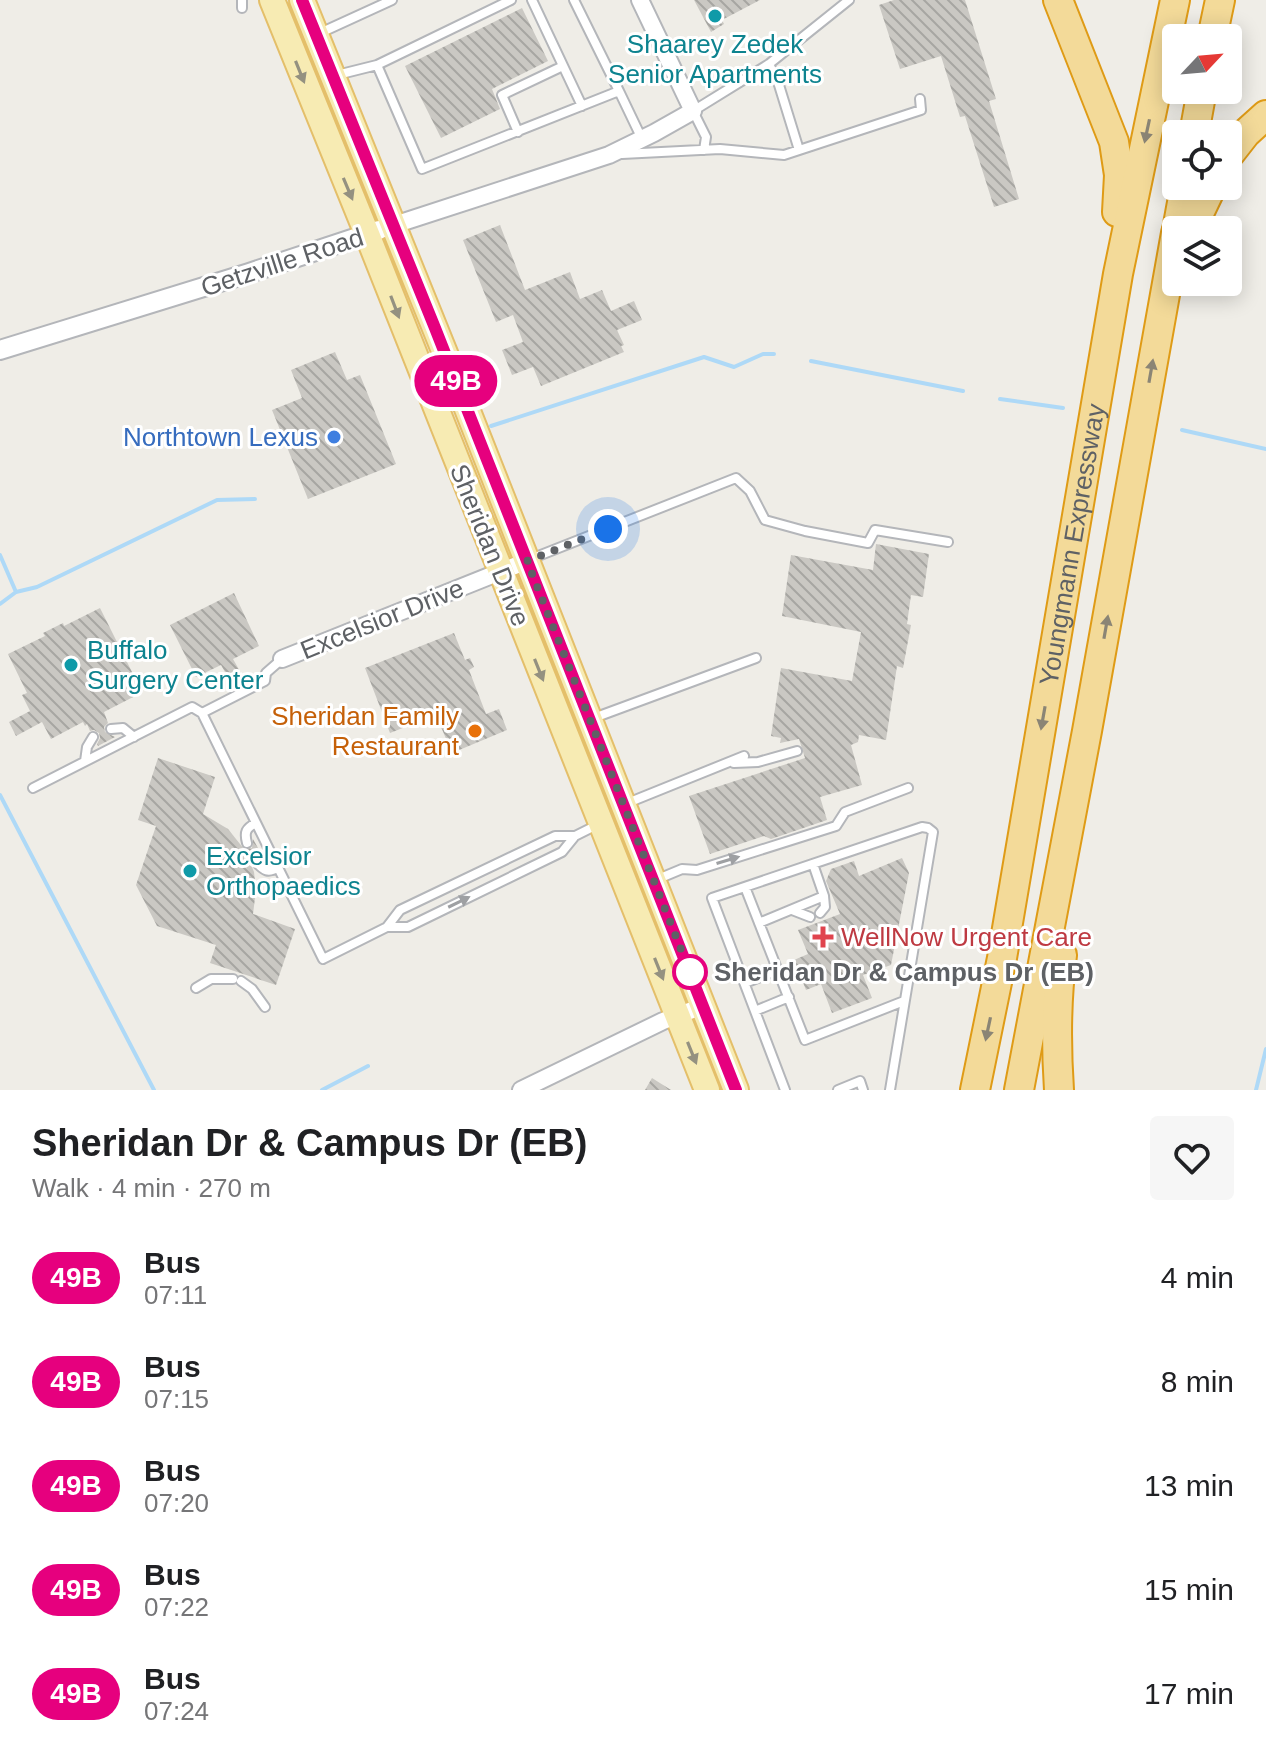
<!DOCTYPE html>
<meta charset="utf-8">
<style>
:root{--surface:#fff;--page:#f6f6f6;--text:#202124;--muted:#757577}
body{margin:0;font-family:Helvetica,sans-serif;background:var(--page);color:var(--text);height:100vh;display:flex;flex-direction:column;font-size:30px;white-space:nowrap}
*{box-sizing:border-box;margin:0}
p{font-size:26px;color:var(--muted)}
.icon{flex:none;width:44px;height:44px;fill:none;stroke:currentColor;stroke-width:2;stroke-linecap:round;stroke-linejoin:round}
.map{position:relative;height:1090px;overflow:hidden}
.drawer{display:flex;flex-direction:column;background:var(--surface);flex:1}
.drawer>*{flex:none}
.badge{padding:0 16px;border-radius:26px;font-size:28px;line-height:52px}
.needle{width:52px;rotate:64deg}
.fabs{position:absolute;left:1162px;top:24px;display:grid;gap:16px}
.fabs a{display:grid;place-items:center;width:80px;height:80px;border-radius:8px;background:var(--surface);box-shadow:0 4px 20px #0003;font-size:40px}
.you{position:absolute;width:40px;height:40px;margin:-20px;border:6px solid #fff;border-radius:50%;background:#1a73e8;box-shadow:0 0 0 12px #1a73e833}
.map>.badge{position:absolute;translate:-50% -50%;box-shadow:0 0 0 4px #fff}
.round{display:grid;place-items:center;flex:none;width:84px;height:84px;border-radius:8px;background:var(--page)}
.overview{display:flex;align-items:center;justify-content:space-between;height:136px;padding:0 32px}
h1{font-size:38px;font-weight:800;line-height:60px}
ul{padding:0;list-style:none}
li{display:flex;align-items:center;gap:24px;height:104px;padding:0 32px}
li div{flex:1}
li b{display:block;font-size:30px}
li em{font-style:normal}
li .badge{min-width:88px;font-weight:700;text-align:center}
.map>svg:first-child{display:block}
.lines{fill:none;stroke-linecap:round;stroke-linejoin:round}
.stream{stroke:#aed9f7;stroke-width:4}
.building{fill:url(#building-back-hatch)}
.service-casing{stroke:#b4b6ba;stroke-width:12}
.minor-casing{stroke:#b4b6ba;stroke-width:20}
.tertiary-casing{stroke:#b4b6ba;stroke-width:22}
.primary-casing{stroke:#e4bf6a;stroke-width:28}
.motorway-casing{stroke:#df9b16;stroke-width:32}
.service{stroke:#fff;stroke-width:8}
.minor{stroke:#fff;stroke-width:16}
.tertiary{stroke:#fff;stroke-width:18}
.primary{stroke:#f7ebb3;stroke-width:24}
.motorway{stroke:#f3da99;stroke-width:28}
.oneway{fill:#949180}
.oneway2{fill:#8b8575}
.oneway3{fill:#9ea0a3}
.line-casing{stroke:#fff;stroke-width:18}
.line{stroke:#e6007e;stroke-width:12}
.walk{stroke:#5e6165;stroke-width:8;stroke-dasharray:0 14.4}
.culture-dot{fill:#0f9aa8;stroke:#fff;stroke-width:3}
.shop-dot{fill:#3f7fe0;stroke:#fff;stroke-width:3}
.food-dot{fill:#e8710a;stroke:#fff;stroke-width:3}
.health-dot{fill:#e0444e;stroke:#fff;stroke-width:3}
.stop-dot{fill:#fff;stroke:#e6007e;stroke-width:4}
.labels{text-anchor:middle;stroke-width:6;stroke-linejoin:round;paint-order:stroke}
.culture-label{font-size:26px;fill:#0d838f;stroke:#fff;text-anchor:start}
.street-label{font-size:26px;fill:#5e6165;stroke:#fff}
.shop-label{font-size:26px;fill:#366cbe;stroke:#fff;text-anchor:end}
.food-label{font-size:26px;fill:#c56008;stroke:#fff;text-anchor:end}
.health-label{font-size:26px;fill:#be3a42;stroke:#fff;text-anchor:start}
.stop-label{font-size:26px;font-weight:bold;fill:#5e6165;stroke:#fff;text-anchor:start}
</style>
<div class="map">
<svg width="1266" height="1090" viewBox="0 0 1266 1090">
<defs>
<pattern id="building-back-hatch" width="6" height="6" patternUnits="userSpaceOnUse" patternTransform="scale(2)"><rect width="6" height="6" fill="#cac8c3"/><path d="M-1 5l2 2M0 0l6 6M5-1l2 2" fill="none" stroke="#a7a6a2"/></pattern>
</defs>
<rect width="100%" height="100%" fill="#efede7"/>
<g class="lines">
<path class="stream" d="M811,361L963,391
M1000,399L1063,408
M491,426L704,357L734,367L763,354H774
M1182,430L1266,449
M0,555L16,592
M0,604L16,592L37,587L217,500L255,499
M0,795L154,1090
M322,1090L368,1066
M1256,1090L1266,1049"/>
</g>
<path class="building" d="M694,0H760L722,20L724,24L711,32Z
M894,0H965L996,99L989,101L1019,199L994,207L965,116L960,117L941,56L900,69L879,5Z
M522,8L548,61L492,89L500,109L441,138L405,66Z
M500,225L525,290L570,272L580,299L602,290L611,311L634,301L642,320L617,330L624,345L621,346L624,352L541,386L533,367L512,375L502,350L523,342L513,315L496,322L463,240Z
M335,352L347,380L360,375L396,464L308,499L272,410L302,398L291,370Z
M876,544L929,554L923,597L911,595L907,624L911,625L903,668L897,666L886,740L859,735L858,742L851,745L862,785L820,797L827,820L771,839L764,836L710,854L689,796L805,758L799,739L780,743L781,738L771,736L781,668L852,681L861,632L782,616L791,555L873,570Z
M234,593L259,646L233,659L242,675L230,681L221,665L196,677L170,625Z
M100,608L134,676L129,679L137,695L104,712L108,723L104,727L105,732L115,737L98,746L97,744L100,738L99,733L94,730L90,731L87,724L85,726L83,722L51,739L42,722L16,736L9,722L30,711L22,695L27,693L8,654L45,636L43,633L63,623L64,626Z
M454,633L465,660L470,658L474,667L469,670L486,714L499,709L507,730L452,753L436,715L390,733L365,668Z
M158,758L215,777L203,814L228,829L244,849L252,848L253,839L264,859L256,856L250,862L254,872L256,890L253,914L295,929L276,985L210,963L216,945L157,926L136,885L156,826L138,820Z
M902,858L909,873L891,965L863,975L872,998L832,1013L821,984L806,990L794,960L808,954L798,930L840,914L826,881L831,869L854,861L859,876Z
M652,1078L671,1090H645Z"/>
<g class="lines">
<defs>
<path id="service" d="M532,0L582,106
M574,0L619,91
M242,8V0
M320,33L392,0
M769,64L779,85L799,150
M377,65L511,0
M337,75L377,65L422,169L619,91L642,139
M518,132L502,95L563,66
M704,150L706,137L693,111L769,64L849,0
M622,154L720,149L784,155L921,110L920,99
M528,560L736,478L750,491L765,520L805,531L868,543L875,530L948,542
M202,713L323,959L387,927L400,910L555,836H575L562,852L408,927H387
M591,719L756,658
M111,729L123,728L134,737
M85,761L87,747L93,737
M734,763L758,762L797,751
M33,788L192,707L202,713L265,681L266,673L282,659
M625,804L744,756
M575,836L599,824
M247,843C244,832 246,828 256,823
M257,863C264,871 268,873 278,868
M658,879L682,869L697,870L836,826L845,812L908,788
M745,887L805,1040L904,1001
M792,910L810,917
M820,913L825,907L824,896
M759,923L824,896L813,864
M241,981L252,989L265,1007
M745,983L778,970
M196,988L211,979H233
M755,1011L789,997
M785,1090L712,898L922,827L928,828L933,832L890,1090
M838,1090L860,1081L863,1090"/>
<path id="minor" d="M394,225L609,155L654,133L693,111L640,0
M282,659L527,561
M521,1090L663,1021L703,1006"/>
<path id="tertiary" d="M0,350L249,273L379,230"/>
<path id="primary" d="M272,0L367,234L707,1090
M302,0L447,358L736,1090"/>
<g id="motorway">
<path d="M1058,0L1114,142L1119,175L1117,212"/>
<path d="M1212,38L1220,0"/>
<path d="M1194,134L1202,90"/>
<path d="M1228,156L1246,133L1266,115"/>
<path d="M1177,230L1185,186"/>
<path d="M1191,230L1212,186"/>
<path id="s1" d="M975,1090L1002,958L1118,274L1175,0"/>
<path d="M1019,1090L1087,731L1176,233"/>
<path d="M1059,1090C1056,1045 1056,999 1062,955"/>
</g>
</defs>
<use href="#service" class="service-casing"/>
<use href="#minor" class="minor-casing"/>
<use href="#tertiary" class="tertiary-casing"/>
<use href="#primary" class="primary-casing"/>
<use href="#motorway" class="motorway-casing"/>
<use href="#service" class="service"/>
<use href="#minor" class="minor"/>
<use href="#tertiary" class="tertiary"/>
<use href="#primary" class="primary"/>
<use href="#motorway" class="motorway"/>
</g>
<defs><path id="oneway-solid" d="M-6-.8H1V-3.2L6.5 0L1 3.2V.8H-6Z" transform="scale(2)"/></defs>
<g class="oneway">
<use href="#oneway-solid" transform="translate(300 72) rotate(68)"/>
<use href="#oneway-solid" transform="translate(348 189) rotate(67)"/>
<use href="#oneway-solid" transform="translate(395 307) rotate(69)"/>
<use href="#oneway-solid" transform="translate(539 670) rotate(68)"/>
<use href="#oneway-solid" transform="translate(659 969) rotate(68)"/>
<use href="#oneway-solid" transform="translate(692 1053) rotate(68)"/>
</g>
<g class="oneway2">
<use href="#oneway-solid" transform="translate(1147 131) rotate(102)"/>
<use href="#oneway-solid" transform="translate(1151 371) rotate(-80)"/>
<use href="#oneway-solid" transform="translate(1106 627) rotate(-80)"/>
<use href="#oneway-solid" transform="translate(1043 718) rotate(100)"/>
<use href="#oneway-solid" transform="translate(988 1029) rotate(102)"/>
</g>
<g class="oneway3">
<use href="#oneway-solid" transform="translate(728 860) rotate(-17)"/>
<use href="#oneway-solid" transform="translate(459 902) rotate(-26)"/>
</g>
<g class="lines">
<defs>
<path id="line" d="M302,0L435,328L736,1090"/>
</defs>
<use href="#line" class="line-casing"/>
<use href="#line" class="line"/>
<path class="walk" d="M608,529L527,561L690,972"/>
</g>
<g class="culture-dot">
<circle cx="715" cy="16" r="8"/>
<circle cx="71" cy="665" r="8"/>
<circle cx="190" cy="871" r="8"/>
</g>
<circle class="shop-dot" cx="334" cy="437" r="8"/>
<circle class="food-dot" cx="475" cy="731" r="8"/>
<path class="health-dot" d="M819 925h8v8h8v8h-8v8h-8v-8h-8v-8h8z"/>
<circle class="stop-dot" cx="690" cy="972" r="16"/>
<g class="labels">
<g class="culture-label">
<text x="715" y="53" text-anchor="middle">Shaarey Zedek<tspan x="715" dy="30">Senior Apartments</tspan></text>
<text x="87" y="659">Buffalo<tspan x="87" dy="30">Surgery Center</tspan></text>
<text x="206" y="865">Excelsior<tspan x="206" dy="30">Orthopaedics</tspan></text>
</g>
<g class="street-label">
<text transform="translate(282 262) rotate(-18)" y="9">Getzville Road</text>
<text dy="9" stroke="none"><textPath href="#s1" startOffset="554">Youngmann Expressway</textPath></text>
<text transform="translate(490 545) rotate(68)" y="9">Sheridan Drive</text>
<text transform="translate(382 619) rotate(-22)" y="9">Excelsior Drive</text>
</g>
<g class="shop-label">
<text x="318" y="446">Northtown Lexus</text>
</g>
<g class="food-label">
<text x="459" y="725">Sheridan Family<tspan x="459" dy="30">Restaurant</tspan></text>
</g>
<g class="health-label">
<text x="841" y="946">WellNow Urgent Care</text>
</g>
<g class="stop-label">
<text x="714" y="981">Sheridan Dr &amp; Campus Dr (EB)</text>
</g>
</g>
</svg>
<div class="fabs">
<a><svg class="needle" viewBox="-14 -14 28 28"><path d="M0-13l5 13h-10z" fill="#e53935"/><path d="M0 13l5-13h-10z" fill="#757577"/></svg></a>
<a><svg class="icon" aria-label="locate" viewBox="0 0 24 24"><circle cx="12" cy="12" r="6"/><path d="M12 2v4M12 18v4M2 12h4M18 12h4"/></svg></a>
<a><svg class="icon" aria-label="layers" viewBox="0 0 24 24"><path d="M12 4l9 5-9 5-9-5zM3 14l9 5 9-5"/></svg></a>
</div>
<div class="you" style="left:608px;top:529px"></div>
<b class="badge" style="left:456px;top:381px;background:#e6007e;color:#fff">49B</b>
</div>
<section class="drawer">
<div class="overview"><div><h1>Sheridan Dr &amp; Campus Dr (EB)</h1><p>Walk · 4 min · 270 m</p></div><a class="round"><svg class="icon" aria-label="heart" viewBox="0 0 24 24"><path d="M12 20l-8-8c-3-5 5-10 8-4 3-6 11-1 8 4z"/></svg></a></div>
<ul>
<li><span class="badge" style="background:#e6007e;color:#fff">49B</span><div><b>Bus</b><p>07:11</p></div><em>4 min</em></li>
<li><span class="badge" style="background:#e6007e;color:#fff">49B</span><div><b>Bus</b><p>07:15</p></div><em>8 min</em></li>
<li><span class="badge" style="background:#e6007e;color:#fff">49B</span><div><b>Bus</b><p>07:20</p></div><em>13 min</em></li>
<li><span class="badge" style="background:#e6007e;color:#fff">49B</span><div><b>Bus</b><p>07:22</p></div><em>15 min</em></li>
<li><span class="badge" style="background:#e6007e;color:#fff">49B</span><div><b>Bus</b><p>07:24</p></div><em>17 min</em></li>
</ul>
</section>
